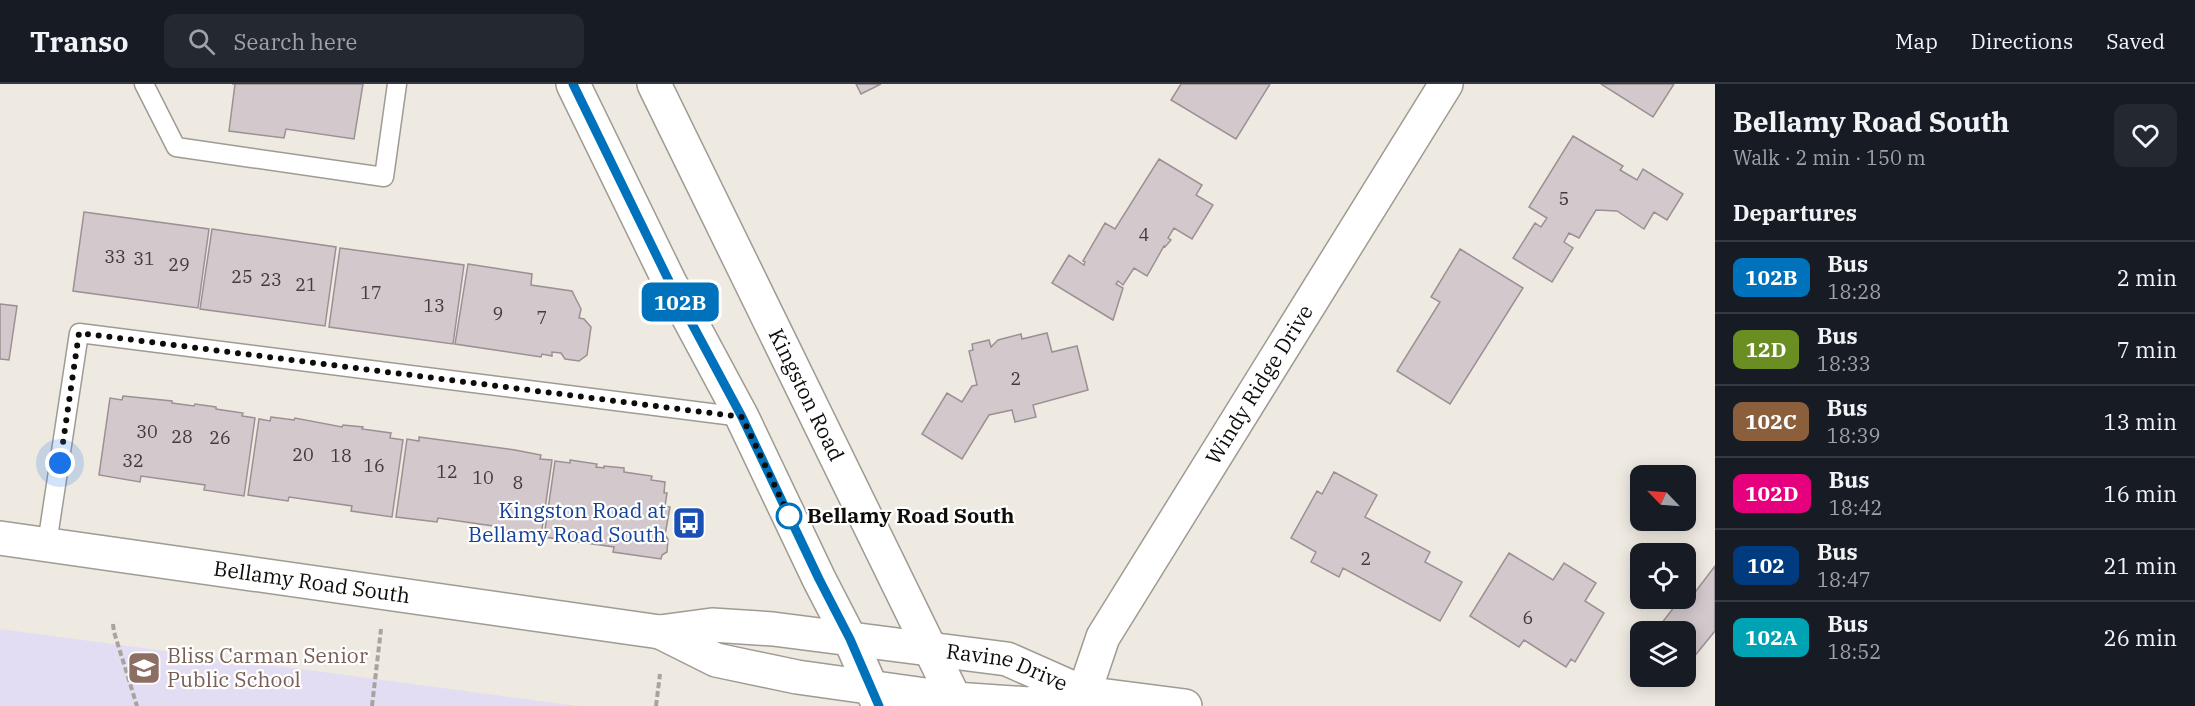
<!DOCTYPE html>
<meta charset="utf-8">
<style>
:root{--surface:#171b24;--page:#242831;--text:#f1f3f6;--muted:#9ea1a6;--line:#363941}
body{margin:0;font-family:"IBM Plex Serif",serif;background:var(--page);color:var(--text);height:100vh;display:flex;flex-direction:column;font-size:22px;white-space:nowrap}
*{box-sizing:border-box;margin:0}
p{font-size:20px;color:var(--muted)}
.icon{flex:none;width:33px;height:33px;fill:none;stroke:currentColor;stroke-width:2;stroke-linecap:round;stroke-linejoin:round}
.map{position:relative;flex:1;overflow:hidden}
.details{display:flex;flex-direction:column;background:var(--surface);width:480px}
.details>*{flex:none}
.badge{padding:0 12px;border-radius:9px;font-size:21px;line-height:39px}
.needle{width:39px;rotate:295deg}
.controls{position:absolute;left:1630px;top:381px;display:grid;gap:12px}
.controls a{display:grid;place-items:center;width:66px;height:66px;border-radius:12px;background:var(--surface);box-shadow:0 3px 15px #0003;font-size:30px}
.you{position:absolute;width:30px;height:30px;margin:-15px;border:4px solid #fff;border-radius:50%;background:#1a73e8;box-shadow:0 0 0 9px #1a73e833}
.map>.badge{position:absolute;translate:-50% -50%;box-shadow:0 0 0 3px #fff}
h2{padding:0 18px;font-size:22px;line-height:54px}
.round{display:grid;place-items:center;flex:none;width:63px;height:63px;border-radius:12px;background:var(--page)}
.summary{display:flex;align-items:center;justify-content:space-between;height:102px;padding:0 18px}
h1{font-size:28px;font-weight:700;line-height:45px}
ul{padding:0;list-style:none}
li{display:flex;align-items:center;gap:18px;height:72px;padding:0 18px;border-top:2px solid var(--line)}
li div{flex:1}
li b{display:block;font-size:22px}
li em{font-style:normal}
li .badge{min-width:66px;font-weight:700;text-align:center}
header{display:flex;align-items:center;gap:36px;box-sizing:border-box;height:84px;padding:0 30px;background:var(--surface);border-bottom:2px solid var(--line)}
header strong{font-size:28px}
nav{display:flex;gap:33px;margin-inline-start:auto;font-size:21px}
.search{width:420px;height:54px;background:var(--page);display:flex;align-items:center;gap:15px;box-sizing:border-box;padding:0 21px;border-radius:12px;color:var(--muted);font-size:22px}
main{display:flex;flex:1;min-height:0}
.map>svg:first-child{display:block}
.education{fill:#e3ddf3}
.building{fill:#d3c8cc;stroke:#9b9094;stroke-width:1.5}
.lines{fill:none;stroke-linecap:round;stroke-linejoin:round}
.lane-casing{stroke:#9f9a92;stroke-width:21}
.street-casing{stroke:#9f9a92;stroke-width:36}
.primary-casing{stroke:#9f9a92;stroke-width:36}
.path{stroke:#a8a49d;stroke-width:4;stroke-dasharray:6 3;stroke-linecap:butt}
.lane{stroke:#fff;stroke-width:18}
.street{stroke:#fff;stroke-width:33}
.primary{stroke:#fff;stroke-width:33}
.line-casing{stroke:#fff;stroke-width:14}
.line{stroke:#0072bc;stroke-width:9}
.walk{stroke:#0f0d0a;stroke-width:6;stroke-dasharray:0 10.8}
.stop-dot{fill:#fff;stroke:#0072bc;stroke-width:3}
.labels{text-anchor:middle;stroke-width:4.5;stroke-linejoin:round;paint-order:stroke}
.number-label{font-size:18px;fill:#403c3a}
.street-label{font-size:21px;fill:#0f0d0a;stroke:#fff}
.transit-label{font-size:21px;fill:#164399;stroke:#fff;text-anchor:end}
.stop-label{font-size:21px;font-weight:bold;fill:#0f0d0a;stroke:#fff;text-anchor:start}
.education-label{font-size:21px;fill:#785e54;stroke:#fff;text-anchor:start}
</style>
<header>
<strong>Transo</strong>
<div class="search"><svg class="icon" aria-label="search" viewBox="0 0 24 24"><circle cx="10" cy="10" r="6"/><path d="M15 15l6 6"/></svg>Search here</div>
<nav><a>Map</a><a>Directions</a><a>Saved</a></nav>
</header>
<main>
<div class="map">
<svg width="1715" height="622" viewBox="0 0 1715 622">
<rect width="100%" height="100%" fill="#efeae1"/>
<path class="education" d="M0,545L578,622H0Z"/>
<path class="building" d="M232,0H363L354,55L286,45L284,54L229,47L235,0Z
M856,0H881L861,10Z
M1181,0H1270L1236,55L1171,16Z
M1601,0H1674L1653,33Z
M1573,52L1623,82L1620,86L1637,96L1643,85L1683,110L1667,136L1654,128L1644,145L1617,127L1596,126L1579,154L1569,149L1564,158L1573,164L1552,198L1513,174L1535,139L1541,143L1547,134L1529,123Z
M1159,75L1202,101L1196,111L1213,121L1192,155L1174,144L1168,154L1171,156L1165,163L1164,162L1147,192L1134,184L1123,201L1118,197L1116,200L1123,204L1113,236L1052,199L1069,171L1084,181L1085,178L1083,177L1105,139L1115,145Z
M84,128L209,145L198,224L73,207Z
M212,145L336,163L325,242L200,225Z
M340,164L464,181L453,260L329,243Z
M1460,165L1523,204L1450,320L1397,287L1440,218L1431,213Z
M468,180L532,190L531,201L572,207L581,225L579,234L584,235L591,243L587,271L579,277L565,275L561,269L552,268V272L542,270L541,273L455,260Z
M0,220L17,222L9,276L0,275Z
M1047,249L1052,268L1077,262L1088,306L1033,321L1036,333L1015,338L1012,326L989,331L962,375L922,350L947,309L962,318L972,302L977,301L969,267L973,266L972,260L989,256L991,263L998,256L1021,250L1022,255Z
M123,312L172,317V319L194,322L195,320L216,323V325L243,329L242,332L255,334L244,412L204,406L205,401L141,392L140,398L99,391L110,314L122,316Z
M271,333L294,336L295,334L342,343L343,341L363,343L362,345L391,349L390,354L403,356L392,433L351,427L352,422L289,413L288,417L248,411L259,335L270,337Z
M419,353L515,366L541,371L540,375L552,376L541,452L500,447V443L438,434L437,438L396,433L407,355L419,357Z
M570,376L597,380L596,383L604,384V382L624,384V388L652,392L651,396L665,398L664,409H667L665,422L670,423L665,451L668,455L667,468L662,471L661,475L613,468L614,463L544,453L555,377L570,379Z
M1334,388L1377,411L1365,433L1430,468L1425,478L1462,498L1440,537L1343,484L1339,493L1311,478L1316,468L1291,454L1317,407L1322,410Z
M1509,469L1553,496L1564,479L1596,499L1585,517L1604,529L1575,578L1571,575L1566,583L1524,556L1519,563L1470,532Z
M1715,482V547L1688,580L1686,579V548H1655L1681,514H1686L1687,506L1693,511Z"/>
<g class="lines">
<defs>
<path id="lane" d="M144,0L176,63L384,93L397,0
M47,460L79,249L742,333"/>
<g id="street">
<path id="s1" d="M0,454L660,548L712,541L773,545L1007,575L1084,609"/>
<path d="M660,548L716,576L797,593L954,615L1029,620L1084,609L1185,622"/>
<path id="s2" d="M1084,609L1103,553L1446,0"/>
</g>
<g id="primary">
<path d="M573,0L669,197L742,333L819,495L850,555L879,622"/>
<path id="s3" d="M654,0L958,622"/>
</g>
</defs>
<use href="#lane" class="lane-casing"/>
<use href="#street" class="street-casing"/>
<use href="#primary" class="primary-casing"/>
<path class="path" d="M113,540L114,548L137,622
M372,622L381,545
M656,622L660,590"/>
<use href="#lane" class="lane"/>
<use href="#street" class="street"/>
<use href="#primary" class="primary"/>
</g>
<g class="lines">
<defs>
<path id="line" d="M573,0L669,197L742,333L819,495L850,555L879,622"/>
</defs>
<use href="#line" class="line-casing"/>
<use href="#line" class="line"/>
<path class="walk" d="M60,379L79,249L742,333L790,434L789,432"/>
</g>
<defs>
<symbol id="bus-square" viewBox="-11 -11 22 22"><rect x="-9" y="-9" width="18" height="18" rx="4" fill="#1a4fb4" stroke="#fff"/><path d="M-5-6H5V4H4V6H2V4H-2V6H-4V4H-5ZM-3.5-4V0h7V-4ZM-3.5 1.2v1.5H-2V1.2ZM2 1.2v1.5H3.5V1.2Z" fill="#fff"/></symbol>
<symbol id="school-square" viewBox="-11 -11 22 22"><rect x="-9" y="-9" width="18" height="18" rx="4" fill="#8d6e63" stroke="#fff"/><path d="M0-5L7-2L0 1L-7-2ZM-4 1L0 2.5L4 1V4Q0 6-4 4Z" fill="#fff"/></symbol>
</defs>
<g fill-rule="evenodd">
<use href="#bus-square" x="670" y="420" width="38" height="38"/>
<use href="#school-square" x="125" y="565" width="38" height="38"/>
</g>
<circle class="stop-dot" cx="789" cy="432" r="12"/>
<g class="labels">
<g class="number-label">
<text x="1564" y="121">5</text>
<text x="1144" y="157">4</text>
<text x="115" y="179">33</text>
<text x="144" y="181">31</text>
<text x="179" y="187">29</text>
<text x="242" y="199">25</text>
<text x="271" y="202">23</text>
<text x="306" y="207">21</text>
<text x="371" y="215">17</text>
<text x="434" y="228">13</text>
<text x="498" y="236">9</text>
<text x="542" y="240">7</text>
<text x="1016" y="301">2</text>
<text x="147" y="354">30</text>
<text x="182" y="359">28</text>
<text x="220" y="360">26</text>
<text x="303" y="377">20</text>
<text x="341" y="378">18</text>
<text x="133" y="383">32</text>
<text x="374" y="388">16</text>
<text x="447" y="394">12</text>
<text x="483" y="400">10</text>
<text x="518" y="405">8</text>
<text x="1366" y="481">2</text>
<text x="1528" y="540">6</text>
</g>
<g class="street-label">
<text dy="7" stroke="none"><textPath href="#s2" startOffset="356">Windy Ridge Drive</textPath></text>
<text dy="7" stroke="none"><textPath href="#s3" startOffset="346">Kingston Road</textPath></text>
<text dy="7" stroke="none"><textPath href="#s1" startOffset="315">Bellamy Road South</textPath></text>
<text dy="7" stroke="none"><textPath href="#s1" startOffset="1018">Ravine Drive</textPath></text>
</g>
<g class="transit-label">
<text x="666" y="434">Kingston Road at<tspan x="666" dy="24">Bellamy Road South</tspan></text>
</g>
<g class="stop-label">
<text x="807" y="439">Bellamy Road South</text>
</g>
<g class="education-label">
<text x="167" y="579">Bliss Carman Senior<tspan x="167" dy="24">Public School</tspan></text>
</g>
</g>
</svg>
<div class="controls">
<a><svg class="needle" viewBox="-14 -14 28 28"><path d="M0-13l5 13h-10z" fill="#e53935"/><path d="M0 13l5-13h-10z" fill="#9ea1a6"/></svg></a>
<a><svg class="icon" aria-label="locate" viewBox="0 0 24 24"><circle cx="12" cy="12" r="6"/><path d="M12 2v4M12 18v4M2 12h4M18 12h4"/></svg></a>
<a><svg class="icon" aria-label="layers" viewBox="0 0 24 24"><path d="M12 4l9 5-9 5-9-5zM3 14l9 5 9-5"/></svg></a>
</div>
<div class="you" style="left:60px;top:379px"></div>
<b class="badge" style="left:680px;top:218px;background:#0072bc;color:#fff">102B</b>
</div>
<section class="details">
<div class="summary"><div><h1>Bellamy Road South</h1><p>Walk · 2 min · 150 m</p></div><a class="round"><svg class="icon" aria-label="heart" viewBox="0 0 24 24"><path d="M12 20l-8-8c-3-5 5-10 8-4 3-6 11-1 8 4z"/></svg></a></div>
<h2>Departures</h2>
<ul>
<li><span class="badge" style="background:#0072bc;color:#fff">102B</span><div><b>Bus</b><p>18:28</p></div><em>2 min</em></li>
<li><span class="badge" style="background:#6b8e23;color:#fff">12D</span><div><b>Bus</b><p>18:33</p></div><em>7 min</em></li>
<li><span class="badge" style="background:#8b5e3c;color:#fff">102C</span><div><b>Bus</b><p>18:39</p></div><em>13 min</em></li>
<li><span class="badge" style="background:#e6007e;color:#fff">102D</span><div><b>Bus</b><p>18:42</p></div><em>16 min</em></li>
<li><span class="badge" style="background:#003b80;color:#fff">102</span><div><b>Bus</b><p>18:47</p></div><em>21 min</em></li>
<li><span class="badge" style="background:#00a3b4;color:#fff">102A</span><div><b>Bus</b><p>18:52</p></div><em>26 min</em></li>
</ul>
</section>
</main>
